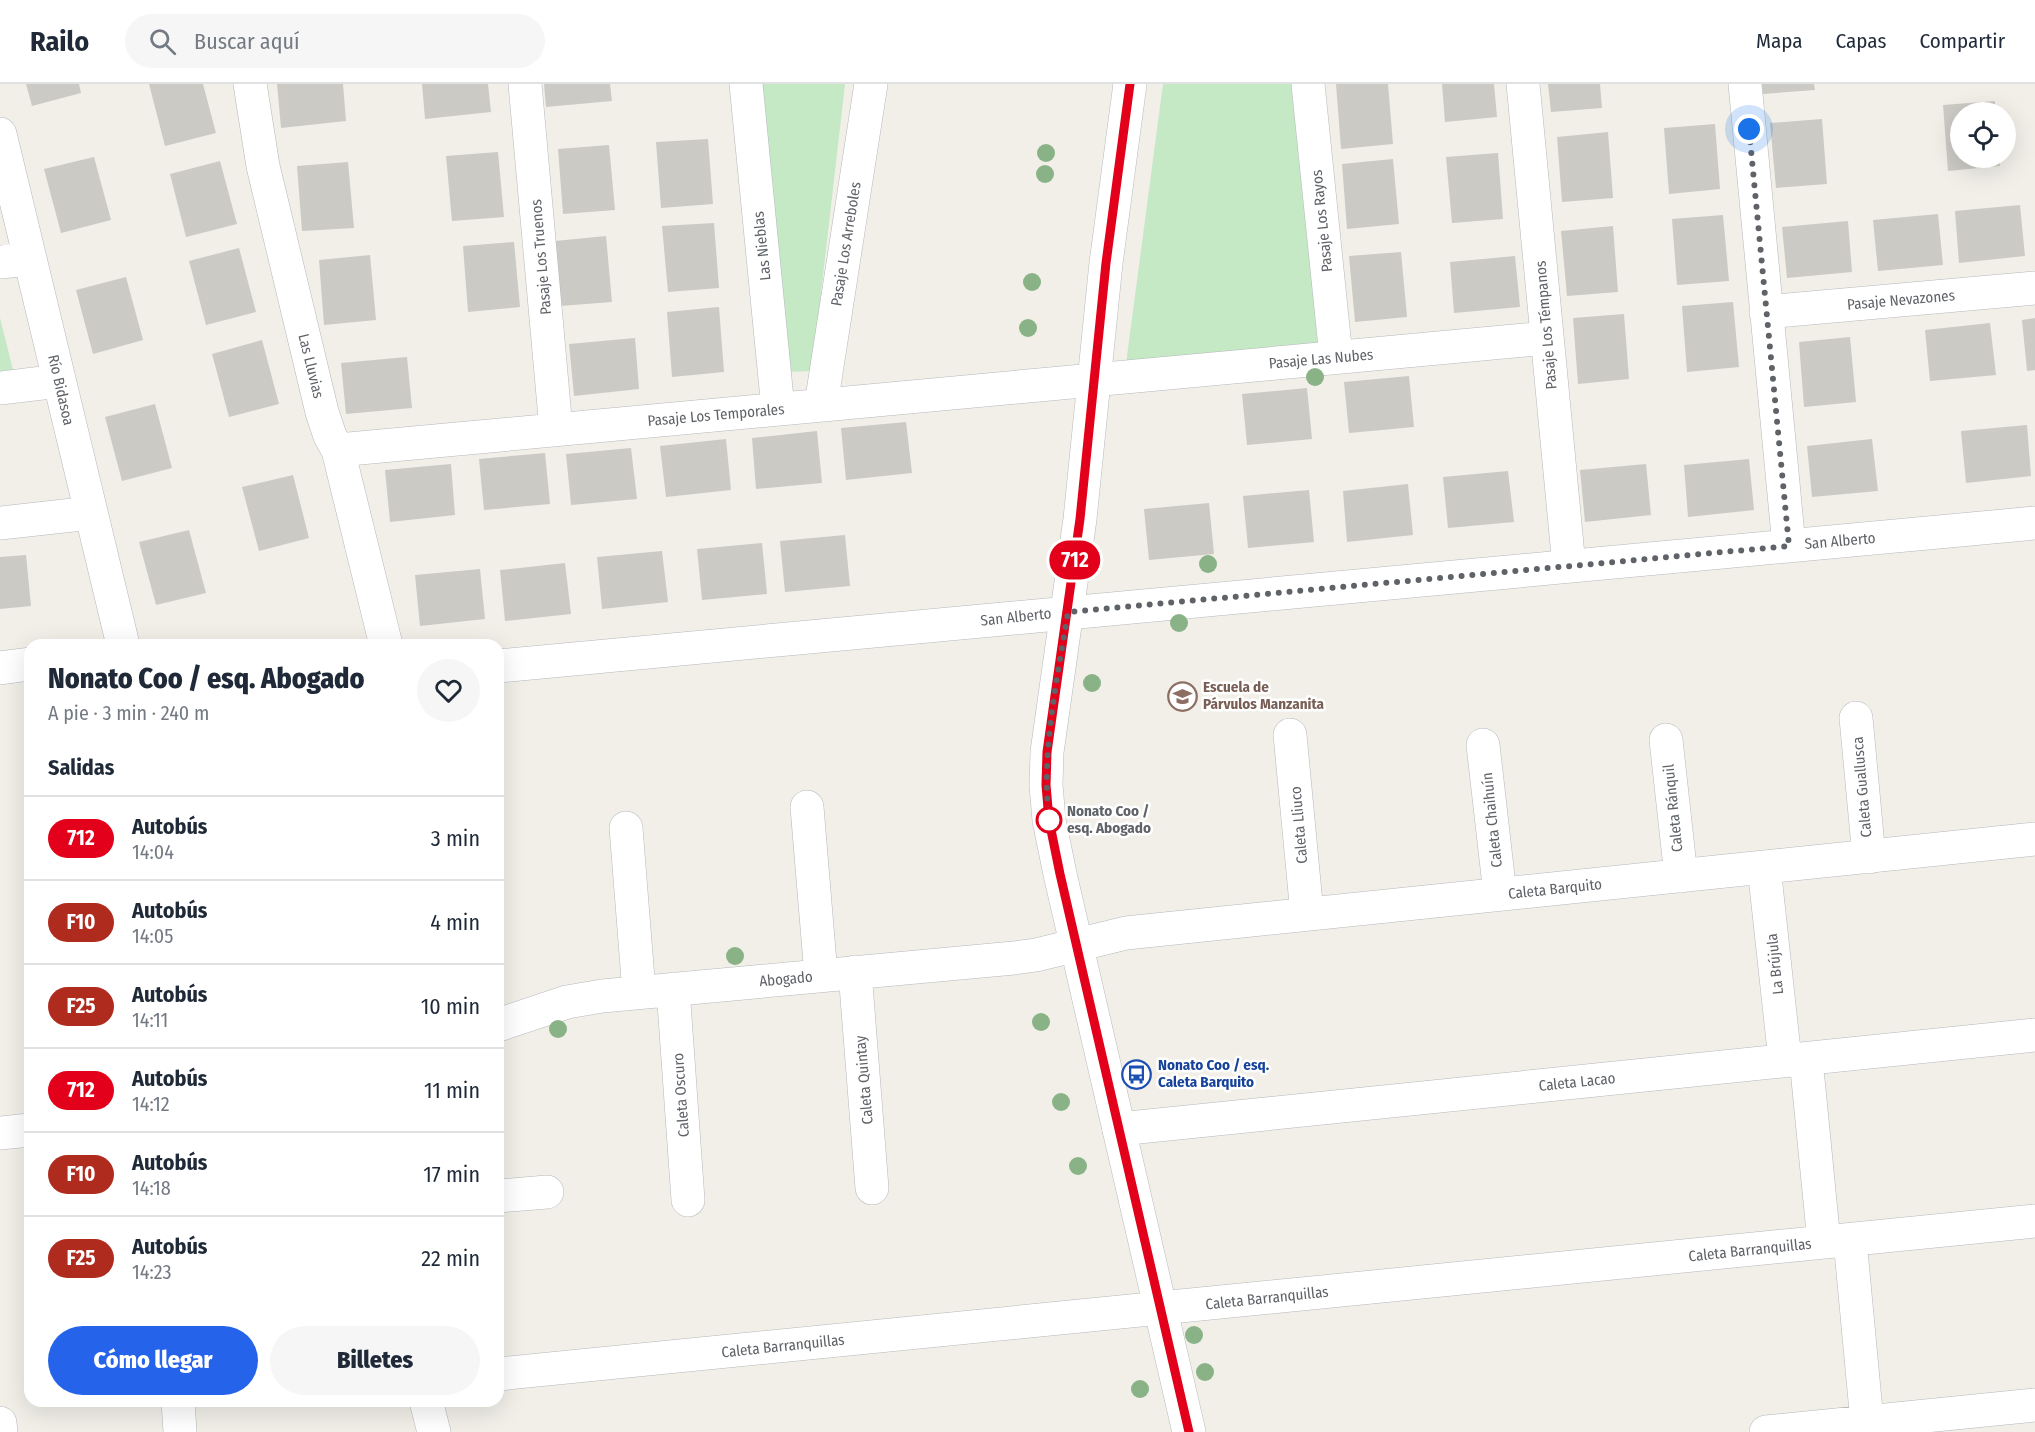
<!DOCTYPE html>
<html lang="es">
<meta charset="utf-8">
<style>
:root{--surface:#fff;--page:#f6f6f7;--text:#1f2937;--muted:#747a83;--line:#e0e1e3;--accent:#2563eb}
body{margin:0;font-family:"Fira Sans Condensed",sans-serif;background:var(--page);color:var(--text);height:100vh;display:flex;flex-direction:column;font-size:22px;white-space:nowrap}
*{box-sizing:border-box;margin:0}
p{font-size:20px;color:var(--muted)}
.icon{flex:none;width:33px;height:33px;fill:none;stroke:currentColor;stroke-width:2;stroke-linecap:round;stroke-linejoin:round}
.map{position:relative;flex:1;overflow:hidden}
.sheet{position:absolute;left:24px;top:555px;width:480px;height:768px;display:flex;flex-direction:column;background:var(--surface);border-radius:18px;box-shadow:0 6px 24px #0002}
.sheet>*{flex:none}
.badge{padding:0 12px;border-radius:20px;font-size:21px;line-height:39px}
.tools{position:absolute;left:1950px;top:18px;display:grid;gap:12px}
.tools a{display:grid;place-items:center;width:66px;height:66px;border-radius:50%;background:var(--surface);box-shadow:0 6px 24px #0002;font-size:30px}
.you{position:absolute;width:30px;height:30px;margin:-15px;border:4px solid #fff;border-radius:50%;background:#1a73e8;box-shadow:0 0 0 9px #1a73e833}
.map>.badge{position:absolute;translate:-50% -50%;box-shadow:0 0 0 3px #fff}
h2{padding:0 24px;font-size:22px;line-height:54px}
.round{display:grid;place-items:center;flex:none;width:63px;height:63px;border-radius:32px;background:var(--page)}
.summary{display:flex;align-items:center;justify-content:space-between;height:102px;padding:0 24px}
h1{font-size:28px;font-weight:800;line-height:45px}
.primary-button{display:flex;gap:12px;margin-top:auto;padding:12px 24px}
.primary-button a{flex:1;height:69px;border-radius:36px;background:var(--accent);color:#fff;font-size:24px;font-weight:800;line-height:69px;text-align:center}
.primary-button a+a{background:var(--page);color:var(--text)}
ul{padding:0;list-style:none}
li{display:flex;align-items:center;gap:18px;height:84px;padding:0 24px;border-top:2px solid var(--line)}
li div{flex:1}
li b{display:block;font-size:22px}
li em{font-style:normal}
li .badge{min-width:66px;font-weight:700;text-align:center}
header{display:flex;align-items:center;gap:36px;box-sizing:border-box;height:84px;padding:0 30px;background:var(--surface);border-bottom:2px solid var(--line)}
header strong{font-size:28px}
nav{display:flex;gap:33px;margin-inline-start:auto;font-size:21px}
.search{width:420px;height:54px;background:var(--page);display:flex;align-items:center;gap:15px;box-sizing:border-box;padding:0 21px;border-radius:33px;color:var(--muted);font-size:22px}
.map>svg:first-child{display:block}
.green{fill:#c5e8c5}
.building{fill:#cccac5}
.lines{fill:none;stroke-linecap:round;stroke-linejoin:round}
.street-casing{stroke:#b5b8bc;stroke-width:34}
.secondary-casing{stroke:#b6babf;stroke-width:34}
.street{stroke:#fff;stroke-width:33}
.secondary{stroke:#fff;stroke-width:33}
.tree{fill:#89b387}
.line-casing{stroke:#fff;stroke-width:14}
.line{stroke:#e2001a;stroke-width:9}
.walk{stroke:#5f6368;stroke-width:6;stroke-dasharray:0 10.8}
.stop-dot{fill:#fff;stroke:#e2001a;stroke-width:3}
.labels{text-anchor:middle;stroke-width:5;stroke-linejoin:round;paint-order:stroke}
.street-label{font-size:15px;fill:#5f6368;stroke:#fff}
.education-label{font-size:15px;font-weight:bold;fill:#785e54;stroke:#fff;text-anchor:start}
.stop-label{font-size:15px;font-weight:bold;fill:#5f6368;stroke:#fff;text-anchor:start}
.transit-label{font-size:15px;font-weight:bold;fill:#164399;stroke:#fff;text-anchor:start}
</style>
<header>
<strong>Railo</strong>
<div class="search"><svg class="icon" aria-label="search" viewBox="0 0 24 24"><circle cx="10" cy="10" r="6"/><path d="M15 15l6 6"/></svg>Buscar aquí</div>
<nav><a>Mapa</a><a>Capas</a><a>Compartir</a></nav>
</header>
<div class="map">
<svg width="2035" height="1348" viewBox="0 0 2035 1348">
<rect width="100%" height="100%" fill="#f1efe8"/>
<path class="green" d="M758,0H845L812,287L785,288Z
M1163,0H1291L1320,261L1126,280Z
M0,234L13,286L0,287Z"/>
<path class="building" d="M26,0H79L81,9L32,22Z
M149,0H203L216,49L165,62Z
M277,0H343L346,37L281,44Z
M422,0H488L491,28L425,35Z
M544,0H610L612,17L546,23Z
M1336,0H1388L1393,60L1341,65Z
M1442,0H1494L1497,33L1445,38Z
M1548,0H1600L1602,24L1551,28Z
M1762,0H1814L1815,6L1763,10Z
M1995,17V28H1960V74H1999L2000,82L1948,87L1943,21Z
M1822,35L1827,100L1776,104L1770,39Z
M1715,40L1720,105L1669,110L1664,44Z
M1608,48L1613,114L1562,118L1557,53Z
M708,55L713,120L661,124L656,58Z
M609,61L615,126L563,130L558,65Z
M498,68L504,133L452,137L446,72Z
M1498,69L1503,135L1452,139L1446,73Z
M94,73L111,136L61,149L44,85Z
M1393,75L1399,140L1347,145L1342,80Z
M220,77L237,140L186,153L170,90Z
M348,78L354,144L302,147L297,82Z
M2020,121L2025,172L1959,179L1955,127Z
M1938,130L1943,181L1878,187L1873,136Z
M1723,131L1729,197L1677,201L1672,135Z
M1848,137L1852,188L1787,194L1782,143Z
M714,139L719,204L668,208L662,142Z
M1613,142L1618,208L1567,212L1561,147Z
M606,152L612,218L560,222L555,157Z
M514,158L520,223L468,228L463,162Z
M239,164L256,228L206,241L189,177Z
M1401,168L1407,233L1355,238L1349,172Z
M370,171L376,236L324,241L319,176Z
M1515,172L1520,223L1454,229L1450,178Z
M126,193L143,256L93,270L76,206Z
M1733,218L1739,283L1687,288L1682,222Z
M719,223L724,288L672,293L667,228Z
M1624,230L1629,295L1578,300L1573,234Z
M2035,234V286L2027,287L2022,236Z
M1990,239L1996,291L1930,297L1925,246Z
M1850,253L1856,318L1804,323L1799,258Z
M635,254L639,305L574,312L569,260Z
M262,256L279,320L229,333L212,270Z
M407,273L412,324L346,330L341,279Z
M1409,292L1414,343L1349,349L1344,298Z
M1307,304L1312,355L1247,361L1242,310Z
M155,320L172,384L122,397L105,333Z
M906,338L912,389L846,396L841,344Z
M2027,341L2031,392L1966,399L1961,347Z
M817,347L822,399L756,405L752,354Z
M726,355L731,406L666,413L660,362Z
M1872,355L1878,407L1812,413L1807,362Z
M631,364L637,415L571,421L566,370Z
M545,369L550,420L484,426L479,375Z
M1749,375L1754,426L1688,433L1684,381Z
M451,380L455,431L390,438L385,386Z
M1646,380L1651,431L1585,438L1580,386Z
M1508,387L1514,438L1448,444L1443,393Z
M293,391L309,454L259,467L242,403Z
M1408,400L1413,451L1347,458L1343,407Z
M1309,406L1314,458L1248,464L1243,412Z
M1209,419L1214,470L1149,476L1144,425Z
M189,446L206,509L156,521L139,458Z
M845,451L850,502L785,508L780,457Z
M762,459L767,510L702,516L697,465Z
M662,467L668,518L602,525L597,473Z
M26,471L31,522L0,525V473Z
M565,479L571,530L505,537L500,486Z
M480,485L485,535L420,542L415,491Z"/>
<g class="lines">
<defs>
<path id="street" d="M250,0L263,82L322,328L330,352L338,366L386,561
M525,0L556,345
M746,0L778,325
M1308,0L1336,273
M1523,0L1569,482
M1745,0L1789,462
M0,50L123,561
M0,178L30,175
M1766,228L2035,204
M0,304L59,297
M821,321L871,0
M338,366L1547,254
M0,439L91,429
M498,582L2035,439
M0,584L30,580
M1856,634L1869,773
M1290,651L1307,830
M1666,656L1681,792
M1483,661L1500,810
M807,723L821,891
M626,744L639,908
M1764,783L1785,976
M855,888L872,1104
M673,905L688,1116
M498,941L567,918L602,912L1014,874L1036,871L1126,849L2035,755
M1806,975L1824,1158
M1119,1045L2035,951
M0,1049L30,1046
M498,1112L547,1108
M1850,1156L1867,1338
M498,1290L2035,1137
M178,1317L180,1348
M426,1317L434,1348
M0,1339L1,1348
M1766,1348L2035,1321"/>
<path id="secondary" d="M1130,0L1106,179L1080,435L1047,668L1046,701L1049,736L1060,790L1189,1348"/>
</defs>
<use href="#street" class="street-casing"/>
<use href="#secondary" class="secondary-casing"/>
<use href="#street" class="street"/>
<use href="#secondary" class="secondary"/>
</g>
<g class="tree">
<circle cx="1046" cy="69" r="9"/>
<circle cx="1045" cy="90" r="9"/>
<circle cx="1032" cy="198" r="9"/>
<circle cx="1028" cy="244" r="9"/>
<circle cx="1315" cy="293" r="9"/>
<circle cx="1208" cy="480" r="9"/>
<circle cx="1179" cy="539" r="9"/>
<circle cx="1092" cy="599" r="9"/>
<circle cx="735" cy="872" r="9"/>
<circle cx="1041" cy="938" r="9"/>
<circle cx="558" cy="945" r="9"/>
<circle cx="1061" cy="1018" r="9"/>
<circle cx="1078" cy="1082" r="9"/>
<circle cx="1194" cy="1251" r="9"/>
<circle cx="1205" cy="1288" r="9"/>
<circle cx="1140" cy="1305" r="9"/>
</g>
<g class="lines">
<defs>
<path id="line" d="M1130,0L1106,179L1080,435L1047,668L1046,701L1049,736L1060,790L1189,1348"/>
</defs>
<use href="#line" class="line-casing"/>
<use href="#line" class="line"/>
<path class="walk" d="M1049,736C1041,668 1057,597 1068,528L1789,462L1749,45"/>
</g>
<defs>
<symbol id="school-ring" viewBox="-11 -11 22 22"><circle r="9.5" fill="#fff" stroke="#8d6e63" stroke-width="1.5"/><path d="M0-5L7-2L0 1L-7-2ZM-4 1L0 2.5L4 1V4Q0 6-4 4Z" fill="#8d6e63"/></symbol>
<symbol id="bus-ring" viewBox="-11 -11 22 22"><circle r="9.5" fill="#fff" stroke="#1a4fb4" stroke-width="1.5"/><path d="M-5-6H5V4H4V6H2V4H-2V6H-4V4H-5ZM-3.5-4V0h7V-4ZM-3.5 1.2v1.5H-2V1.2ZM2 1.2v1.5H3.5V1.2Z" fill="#1a4fb4"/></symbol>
</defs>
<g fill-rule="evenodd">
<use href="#school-ring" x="1166" y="596" width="33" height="33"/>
<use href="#bus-ring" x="1120" y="974" width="33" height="33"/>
</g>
<circle class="stop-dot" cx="1049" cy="736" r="12"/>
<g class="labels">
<g class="street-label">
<text transform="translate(1322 137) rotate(-96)" y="5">Pasaje Los Rayos</text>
<text transform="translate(846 160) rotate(-81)" y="5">Pasaje Los Arreboles</text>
<text transform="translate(762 162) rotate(-96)" y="5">Las Nieblas</text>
<text transform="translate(541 173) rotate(-95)" y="5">Pasaje Los Truenos</text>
<text transform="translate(1901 216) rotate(-5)" y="5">Pasaje Nevazones</text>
<text transform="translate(1546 241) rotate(-95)" y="5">Pasaje Los Témpanos</text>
<text transform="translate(1321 275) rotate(-5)" y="5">Pasaje Las Nubes</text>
<text transform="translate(311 282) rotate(76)" y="5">Las Lluvias</text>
<text transform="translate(61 306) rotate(77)" y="5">Río Bidasoa</text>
<text transform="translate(716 331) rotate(-5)" y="5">Pasaje Los Temporales</text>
<text transform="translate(1840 457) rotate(-5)" y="5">San Alberto</text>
<text transform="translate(1016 533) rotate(-6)" y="5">San Alberto</text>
<text transform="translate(1862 703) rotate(-95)" y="5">Caleta Guallusca</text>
<text transform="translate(1673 724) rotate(-96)" y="5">Caleta Ránquil</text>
<text transform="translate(1492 736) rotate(-96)" y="5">Caleta Chaihuín</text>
<text transform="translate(1299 741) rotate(-95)" y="5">Caleta Lliuco</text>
<text transform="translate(1555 805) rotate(-6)" y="5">Caleta Barquito</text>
<text transform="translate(1775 880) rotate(-96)" y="5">La Brújula</text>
<text transform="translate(786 895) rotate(-5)" y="5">Abogado</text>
<text transform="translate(864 996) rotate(-95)" y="5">Caleta Quintay</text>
<text transform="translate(1577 998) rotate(-6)" y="5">Caleta Lacao</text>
<text transform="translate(681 1011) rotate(-94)" y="5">Caleta Oscuro</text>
<text transform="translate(1750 1166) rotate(-6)" y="5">Caleta Barranquillas</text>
<text transform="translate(1267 1214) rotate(-6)" y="5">Caleta Barranquillas</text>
<text transform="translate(783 1262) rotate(-6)" y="5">Caleta Barranquillas</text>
</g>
<g class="education-label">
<text x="1203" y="608">Escuela de<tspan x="1203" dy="17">Párvulos Manzanita</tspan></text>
</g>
<g class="stop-label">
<text x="1067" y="732">Nonato Coo /<tspan x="1067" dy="17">esq. Abogado</tspan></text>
</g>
<g class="transit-label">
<text x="1158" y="986">Nonato Coo / esq.<tspan x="1158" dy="17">Caleta Barquito</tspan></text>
</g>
</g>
</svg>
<div class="tools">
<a><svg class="icon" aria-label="locate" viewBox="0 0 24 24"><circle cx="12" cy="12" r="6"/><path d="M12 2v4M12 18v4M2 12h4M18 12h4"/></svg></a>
</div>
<div class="you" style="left:1749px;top:45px"></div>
<b class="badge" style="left:1075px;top:476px;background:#e2001a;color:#fff">712</b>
<section class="sheet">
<div class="summary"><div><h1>Nonato Coo / esq. Abogado</h1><p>A pie · 3 min · 240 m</p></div><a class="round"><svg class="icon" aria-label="heart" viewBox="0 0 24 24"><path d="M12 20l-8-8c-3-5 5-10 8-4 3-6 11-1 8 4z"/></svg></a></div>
<h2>Salidas</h2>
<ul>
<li><span class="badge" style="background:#e2001a;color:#fff">712</span><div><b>Autobús</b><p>14:04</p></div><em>3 min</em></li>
<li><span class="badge" style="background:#af2b1e;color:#fff">F10</span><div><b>Autobús</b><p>14:05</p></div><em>4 min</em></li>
<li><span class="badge" style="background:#af2b1e;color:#fff">F25</span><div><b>Autobús</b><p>14:11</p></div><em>10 min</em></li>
<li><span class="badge" style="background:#e2001a;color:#fff">712</span><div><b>Autobús</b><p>14:12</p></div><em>11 min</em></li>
<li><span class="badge" style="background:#af2b1e;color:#fff">F10</span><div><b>Autobús</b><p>14:18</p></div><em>17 min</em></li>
<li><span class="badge" style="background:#af2b1e;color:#fff">F25</span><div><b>Autobús</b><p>14:23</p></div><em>22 min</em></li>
</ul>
<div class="primary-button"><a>Cómo llegar</a><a>Billetes</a></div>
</section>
</div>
